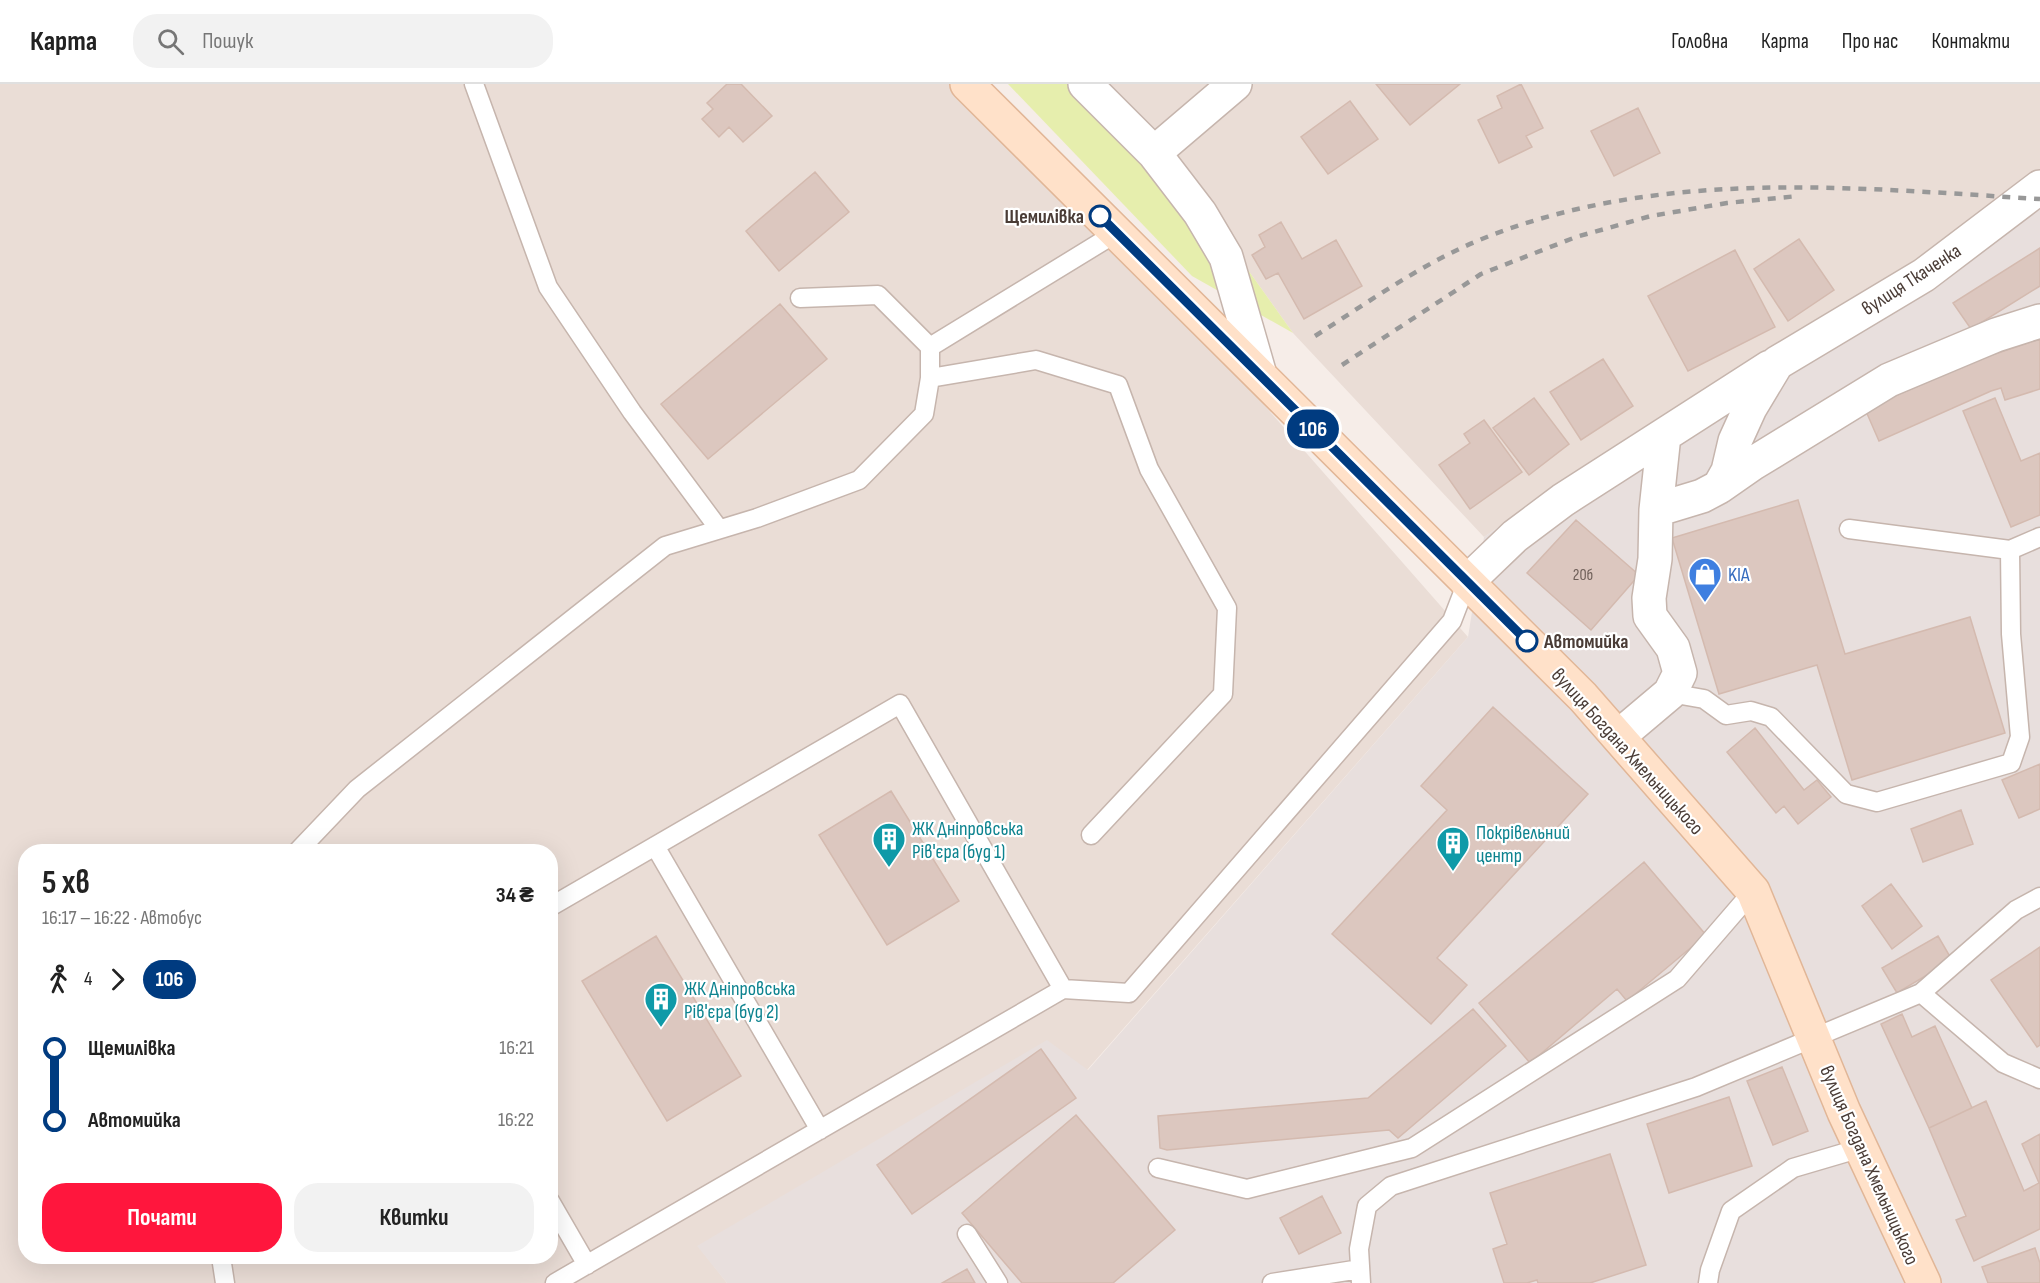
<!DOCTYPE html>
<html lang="uk">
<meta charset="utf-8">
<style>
:root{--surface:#fff;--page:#f2f2f2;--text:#222;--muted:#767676;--line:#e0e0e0;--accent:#ff163d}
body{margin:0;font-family:"Sofia Sans Condensed",sans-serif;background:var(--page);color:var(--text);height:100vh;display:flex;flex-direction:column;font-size:22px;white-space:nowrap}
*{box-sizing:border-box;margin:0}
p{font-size:20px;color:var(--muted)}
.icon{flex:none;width:33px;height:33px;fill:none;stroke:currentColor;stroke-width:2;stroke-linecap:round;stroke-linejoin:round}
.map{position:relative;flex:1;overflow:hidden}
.panel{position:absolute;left:18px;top:760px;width:540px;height:420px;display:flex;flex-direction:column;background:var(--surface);border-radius:24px;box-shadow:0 6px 24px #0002}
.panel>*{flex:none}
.badge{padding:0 12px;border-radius:20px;font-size:21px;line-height:39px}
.map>.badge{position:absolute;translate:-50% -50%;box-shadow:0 0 0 3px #fff}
.legs{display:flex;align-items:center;gap:9px;height:66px;padding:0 24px;font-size:20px}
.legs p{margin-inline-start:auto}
.head{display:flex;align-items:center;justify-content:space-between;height:102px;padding:0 24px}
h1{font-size:33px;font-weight:700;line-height:45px}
.action{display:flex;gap:12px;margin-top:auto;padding:12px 24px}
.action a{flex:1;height:69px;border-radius:24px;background:var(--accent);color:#fff;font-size:24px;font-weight:700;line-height:69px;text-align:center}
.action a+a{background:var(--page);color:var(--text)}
ul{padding:0 24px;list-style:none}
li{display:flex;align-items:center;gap:21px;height:72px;font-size:22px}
li i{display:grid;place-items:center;width:9px;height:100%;margin:0 8px;background:currentColor}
li i::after{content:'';width:15px;height:15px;margin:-8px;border:4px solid;border-radius:50%;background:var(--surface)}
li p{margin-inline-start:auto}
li:first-child i{background:linear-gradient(#0000 50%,currentColor 0)}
li:last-child i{background:linear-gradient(currentColor 50%,#0000 0)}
header{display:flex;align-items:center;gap:36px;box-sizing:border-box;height:84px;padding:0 30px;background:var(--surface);border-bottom:2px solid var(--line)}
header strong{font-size:28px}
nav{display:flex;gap:33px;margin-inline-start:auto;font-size:21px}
.search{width:420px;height:54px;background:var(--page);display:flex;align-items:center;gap:15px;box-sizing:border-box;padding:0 21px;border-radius:24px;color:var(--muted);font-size:22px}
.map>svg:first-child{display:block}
.residential{fill:#eaddd6;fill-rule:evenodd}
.industrial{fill:#e8dfdd}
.green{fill:#e6eead}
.building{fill:#dcc7bf;stroke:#d4baaf;stroke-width:1.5}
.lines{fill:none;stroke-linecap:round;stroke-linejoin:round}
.service-casing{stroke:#c6b5ad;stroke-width:21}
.minor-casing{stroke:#c6b5ad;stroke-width:36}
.secondary-casing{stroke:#e1b697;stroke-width:36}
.service{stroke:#fff;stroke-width:18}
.minor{stroke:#fff;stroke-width:33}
.secondary{stroke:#ffe1c9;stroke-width:33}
.rail{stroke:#989898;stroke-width:4.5;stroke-dasharray:8 8;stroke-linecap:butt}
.line-1-casing{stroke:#fff;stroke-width:14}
.line-1{stroke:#003b80;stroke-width:9}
.stop-1-dot{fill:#fff;stroke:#003b80;stroke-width:3}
.labels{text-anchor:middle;stroke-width:4.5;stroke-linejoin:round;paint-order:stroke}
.number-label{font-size:16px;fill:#6e5f58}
.stop-label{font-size:20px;font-weight:bold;fill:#4a3c36;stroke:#fff;text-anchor:end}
.street-label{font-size:20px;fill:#4a3c36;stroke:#fff}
.shop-label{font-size:20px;fill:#366cbe;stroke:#fff;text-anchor:start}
.culture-label{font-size:20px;fill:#0d838f;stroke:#fff;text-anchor:start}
</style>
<header>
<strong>Карта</strong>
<div class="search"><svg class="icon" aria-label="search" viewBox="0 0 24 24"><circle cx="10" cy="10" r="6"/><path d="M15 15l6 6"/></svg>Пошук</div>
<nav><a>Головна</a><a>Карта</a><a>Про нас</a><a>Контакти</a></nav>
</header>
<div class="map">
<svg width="2040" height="1199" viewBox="0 0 2040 1199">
<rect width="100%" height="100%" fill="#f6ede8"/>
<path class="residential" d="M0,0H967L1251,306L1468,553L1087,986L698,1162L727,1199H0ZM26,768H550V1173H26Z
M1106,0H2040V87L2022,96L1885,201L1557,402L1484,453L1293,249L1153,53Z"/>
<path class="industrial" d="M2040,87V1199H727L697,1162L1047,956L1088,986L1468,553L1484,453L1557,402L1885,201L2022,96Z"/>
<path class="green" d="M1008,0H1106L1153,53L1293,249L1192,192Z"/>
<path class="building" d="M727,0H741L772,32L743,58L729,43L719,53L702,35L713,25L707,19Z
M1376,0H1460L1410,41Z
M1521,0L1543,44L1526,52L1532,63L1499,79L1478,36L1502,24L1497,12Z
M1350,17L1378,55L1328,90L1301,53Z
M1638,24L1660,69L1614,92L1591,47Z
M815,88L849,128L779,187L746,147Z
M1281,138L1302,175L1336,156L1362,202L1304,235L1278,189L1266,195L1252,171L1265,163L1259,151Z
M1799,155L1834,206L1788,237L1754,185Z
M2040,164V202L1971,245L1953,219Z
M1735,166L1775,243L1688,287L1648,212Z
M780,220L827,275L708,375L661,320Z
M2040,255V305L2005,316L2001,304L1991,307L1879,357L1865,325L1980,275Z
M1603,275L1633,322L1581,356L1550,308Z
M1534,314L1569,360L1529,391L1493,344Z
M1995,314L2021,377L2040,369V431L2011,443L1963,327Z
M1484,336L1522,388L1470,425L1439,381L1470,359L1464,350Z
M1798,416L1845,570L1970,533L2005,649L1852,696L1817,581L1719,610L1672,454Z
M1576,436L1639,491L1591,546L1527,489Z
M1493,623L1588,710L1437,874L1467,901L1431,940L1332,850L1447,726L1421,702Z
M1755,644L1804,706L1817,696L1831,713L1798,740L1784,722L1776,729L1727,668Z
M2040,680V725L2019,734L2002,696Z
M891,707L959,817L887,861L819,751Z
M1961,726L1973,760L1923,778L1911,745Z
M1644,778L1706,851L1627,917L1617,905L1530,979L1479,919Z
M1891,800L1922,842L1892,865L1862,822Z
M656,852L741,992L667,1037L582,897Z
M1938,852L1952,876L1897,909L1882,884Z
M2040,863V961L2037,963L1991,896Z
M1473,925L1506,962L1398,1054L1389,1046L1167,1066L1160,1064L1158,1032L1368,1014Z
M1902,930L1912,953L1935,942L1972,1024L1929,1044L1881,940Z
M1041,965L1076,1014L912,1130L877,1081Z
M1782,983L1808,1047L1773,1061L1747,997Z
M1729,1013L1752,1082L1669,1109L1647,1040Z
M1986,1017L2024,1107L2039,1099L2022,1060L2040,1050V1145L1974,1177L1956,1136L1966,1132L1929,1044Z
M1076,1031L1175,1146L1113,1199H1022L962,1129Z
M1610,1070L1646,1181L1590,1199H1538L1537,1196L1527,1199H1504L1493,1165L1507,1160L1490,1109Z
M1322,1112L1341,1149L1299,1170L1280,1134Z
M2035,1164L2040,1179V1199H1988L1982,1183Z
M967,1185L975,1199H942Z"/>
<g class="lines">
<defs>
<path id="service" d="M474,0L548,203L632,328L719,445
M800,214L878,211L930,263
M930,294L1036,276L1118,301L1149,385L1227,524L1223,610L1091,751
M1849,445L2010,466L2040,453
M1670,609L1704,615L1726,631L1751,627L1771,633L1846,710L1877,718L2011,679L2020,653L2011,550L2010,466
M655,762L820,1046
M297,768L357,705L665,462L757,434L859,396L924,330L930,294V263L1116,149
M550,823L900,620L1063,905
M1921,909L2003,979L2040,995
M1158,1084L1247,1105L1412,1064L1677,895L1753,807
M550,1117L587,1181
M967,1150L998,1199
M221,1173L225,1199
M555,1199L1063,905L1129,909L1452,537L1467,498
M1272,1199L1360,1185
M1361,1199L1359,1165L1367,1122L1391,1102L1696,1003L1921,909L2016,826L2040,813
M1708,1199L1710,1186L1731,1127L1793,1084L1861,1064"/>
<path id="minor" d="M1085,0L1154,69L1200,129L1226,173L1260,291
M1154,69L1235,0
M1719,403L1752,380L1889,296L1996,251L2040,237
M1656,426L1664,351
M1467,498L1515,452L1563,416L1770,283
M1619,652L1670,609L1680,589L1673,564L1650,532L1649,514L1655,475L1656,426L1702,412L1719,403L1728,387L1735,357L1750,324L1777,279L1924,191L2040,103"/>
<path id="secondary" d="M967,0L1583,613L1753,807L1844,1028L1924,1199"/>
</defs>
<use href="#service" class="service-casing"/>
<use href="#minor" class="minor-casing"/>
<use href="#secondary" class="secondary-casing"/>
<use href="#service" class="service"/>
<use href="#minor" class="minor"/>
<use href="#secondary" class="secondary"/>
<path class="rail" d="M1315,252C1372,216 1428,175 1492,151C1667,84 1857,104 2040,115
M1342,281L1481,190L1576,153L1651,132L1727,119L1798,112"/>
</g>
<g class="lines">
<defs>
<path id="line-1" d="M1100,132L1527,557"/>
</defs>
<use href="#line-1" class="line-1-casing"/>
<use href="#line-1" class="line-1"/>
</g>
<defs>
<symbol id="shop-pin" viewBox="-11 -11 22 30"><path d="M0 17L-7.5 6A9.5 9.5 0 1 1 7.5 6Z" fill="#3f7fe0" stroke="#fff"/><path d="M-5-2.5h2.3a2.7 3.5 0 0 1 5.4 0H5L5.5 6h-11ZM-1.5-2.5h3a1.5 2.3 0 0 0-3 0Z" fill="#fff"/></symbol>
<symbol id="building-pin" viewBox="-11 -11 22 30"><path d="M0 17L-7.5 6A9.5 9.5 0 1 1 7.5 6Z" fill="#0f9aa8" stroke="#fff"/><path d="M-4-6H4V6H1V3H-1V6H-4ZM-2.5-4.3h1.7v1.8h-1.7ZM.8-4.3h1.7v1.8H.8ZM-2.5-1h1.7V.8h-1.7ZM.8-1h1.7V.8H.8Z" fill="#fff"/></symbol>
</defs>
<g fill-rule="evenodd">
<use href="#shop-pin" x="1686" y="471" width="38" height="52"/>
<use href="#building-pin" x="870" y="736" width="38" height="52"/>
<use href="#building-pin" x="1434" y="740" width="38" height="52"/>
<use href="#building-pin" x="642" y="896" width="38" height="52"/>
</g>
<g class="stop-1-dot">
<circle cx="1100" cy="132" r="10"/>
<circle cx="1527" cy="557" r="10"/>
</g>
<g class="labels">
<g class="number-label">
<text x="1583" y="496">20б</text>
</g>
<g class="stop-label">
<text x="1084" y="139">Щемилівка</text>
<text x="1544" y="564" text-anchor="start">Автомийка</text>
</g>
<g class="street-label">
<text transform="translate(1911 195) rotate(-33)" y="7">вулиця Ткаченка</text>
<text transform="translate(1628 667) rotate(48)" y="7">вулиця Богдана Хмельницького</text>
<text transform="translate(1870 1081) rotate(66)" y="7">вулиця Богдана Хмельницького</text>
</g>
<g class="shop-label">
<text x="1728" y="497">KIA</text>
</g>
<g class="culture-label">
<text x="912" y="751">ЖК Дніпровська<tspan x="912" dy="23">Рів'єра (буд 1)</tspan></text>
<text x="1476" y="755">Покрівельний<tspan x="1476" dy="23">центр</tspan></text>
<text x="684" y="911">ЖК Дніпровська<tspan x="684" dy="23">Рів'єра (буд 2)</tspan></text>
</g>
</g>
</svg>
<b class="badge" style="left:1313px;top:345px;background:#003b80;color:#fff">106</b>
<section class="panel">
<div class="head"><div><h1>5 хв</h1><p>16:17 – 16:22 · Автобус</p></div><b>34 ₴</b></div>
<div class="legs"><svg class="icon" aria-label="walk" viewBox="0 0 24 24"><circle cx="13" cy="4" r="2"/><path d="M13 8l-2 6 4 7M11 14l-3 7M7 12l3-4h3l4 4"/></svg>4<svg class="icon" aria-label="forward" viewBox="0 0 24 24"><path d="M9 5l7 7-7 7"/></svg><b class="badge" style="background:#003b80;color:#fff">106</b></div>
<ul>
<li><i style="color:#003b80"></i><b>Щемилівка</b><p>16:21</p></li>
<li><i style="color:#003b80"></i><b>Автомийка</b><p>16:22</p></li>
</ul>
<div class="action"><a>Почати</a><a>Квитки</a></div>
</section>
</div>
